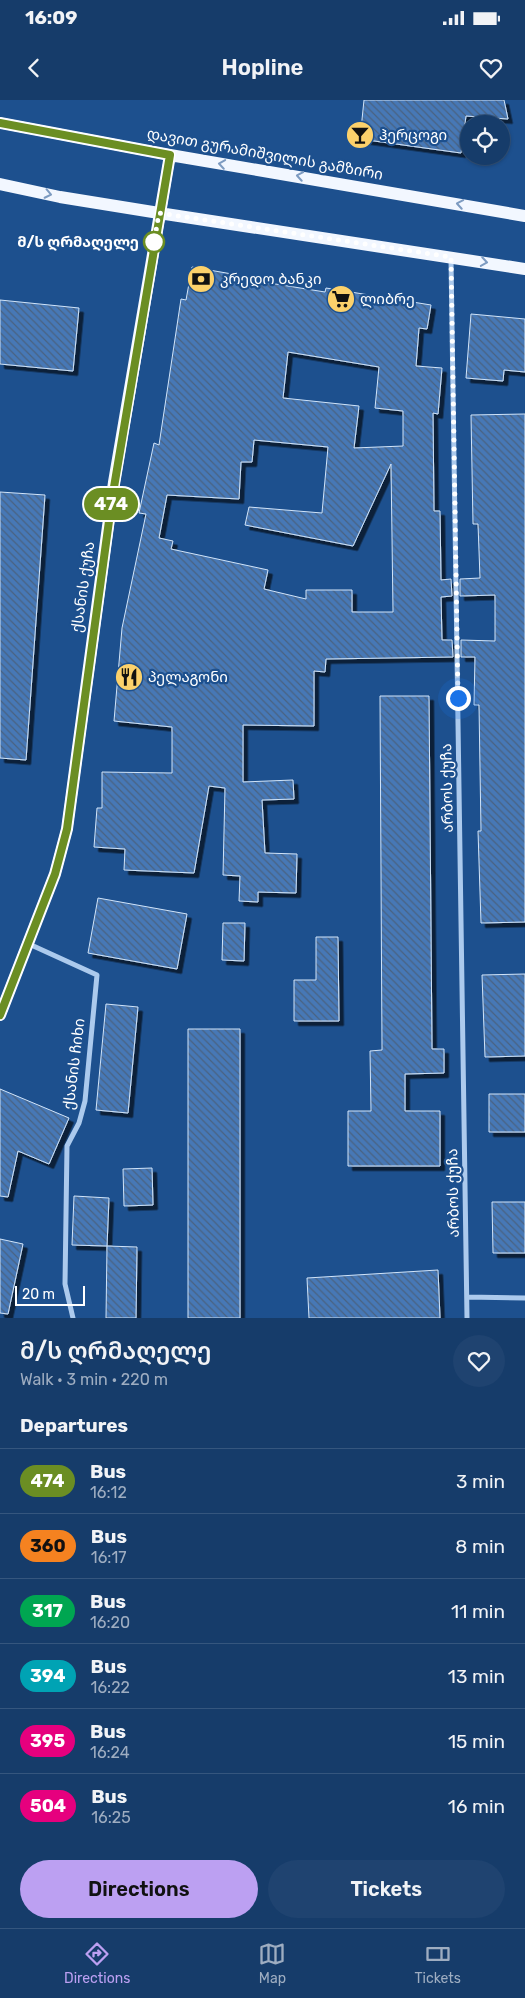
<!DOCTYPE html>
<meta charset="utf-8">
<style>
:root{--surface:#163c6a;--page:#1f4370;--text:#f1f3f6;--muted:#9eadc1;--line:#35567e;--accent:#bca0f2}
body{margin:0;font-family:Rubik,"Noto Sans Georgian",sans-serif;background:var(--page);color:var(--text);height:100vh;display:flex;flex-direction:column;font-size:19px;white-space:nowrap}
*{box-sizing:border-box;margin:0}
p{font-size:16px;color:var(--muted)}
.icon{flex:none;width:28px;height:28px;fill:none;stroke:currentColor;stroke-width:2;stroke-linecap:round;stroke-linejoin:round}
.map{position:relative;height:1218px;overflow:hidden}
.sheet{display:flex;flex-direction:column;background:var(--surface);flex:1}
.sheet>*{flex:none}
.badge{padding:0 10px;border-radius:16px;font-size:18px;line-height:32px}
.fabs{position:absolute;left:460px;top:15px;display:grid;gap:10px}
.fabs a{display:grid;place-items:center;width:50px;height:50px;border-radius:50%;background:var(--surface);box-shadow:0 1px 4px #0004,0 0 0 1px var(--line);font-size:25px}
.scale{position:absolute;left:15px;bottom:12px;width:70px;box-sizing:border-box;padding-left:5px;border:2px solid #fff;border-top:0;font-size:14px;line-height:18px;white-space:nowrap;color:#fff;-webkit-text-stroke:4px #1d508e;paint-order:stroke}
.you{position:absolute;width:25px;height:25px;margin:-12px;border:4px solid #fff;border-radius:50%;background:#1a73e8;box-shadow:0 0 0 8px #1a73e833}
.map>.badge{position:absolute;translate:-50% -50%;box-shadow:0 0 0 2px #fff}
h2{padding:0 20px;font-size:19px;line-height:45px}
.round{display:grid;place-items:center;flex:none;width:52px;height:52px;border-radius:26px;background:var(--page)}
.head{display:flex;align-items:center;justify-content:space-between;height:85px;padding:0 20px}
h1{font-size:24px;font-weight:600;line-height:38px}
.primary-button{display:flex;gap:10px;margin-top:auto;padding:10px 20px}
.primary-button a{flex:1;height:58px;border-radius:30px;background:var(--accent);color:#111;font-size:20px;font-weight:600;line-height:58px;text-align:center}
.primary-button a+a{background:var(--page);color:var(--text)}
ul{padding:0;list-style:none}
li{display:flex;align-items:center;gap:15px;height:65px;padding:0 20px;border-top:1px solid var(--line)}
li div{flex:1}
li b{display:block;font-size:19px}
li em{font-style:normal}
li .badge{min-width:55px;font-weight:700;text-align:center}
.status{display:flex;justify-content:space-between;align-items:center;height:35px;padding:0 25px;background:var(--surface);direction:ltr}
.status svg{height:14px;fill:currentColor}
header{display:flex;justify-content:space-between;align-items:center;height:65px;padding:0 20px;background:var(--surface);font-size:22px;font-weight:600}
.tabs{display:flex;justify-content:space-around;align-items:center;height:70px;border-top:1px solid var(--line);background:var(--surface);font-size:14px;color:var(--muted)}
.tabs a{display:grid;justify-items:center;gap:2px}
.tabs .current{color:var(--accent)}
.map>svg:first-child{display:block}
.building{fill:url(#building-back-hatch);stroke:#d1e4f9;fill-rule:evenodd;filter:url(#shadow)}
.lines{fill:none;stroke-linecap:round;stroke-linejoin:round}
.street{stroke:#accaed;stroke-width:5}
.primary{stroke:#f2f7ff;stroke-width:12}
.oneway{stroke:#7d9bc1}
.line-casing{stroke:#fff;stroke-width:11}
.line{stroke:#6b8e23;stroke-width:8}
.walk{stroke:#fff;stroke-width:5;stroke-dasharray:0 9}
.stop-dot{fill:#fff;stroke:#6b8e23;stroke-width:2.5}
.labels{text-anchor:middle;stroke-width:4.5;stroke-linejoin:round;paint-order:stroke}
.poi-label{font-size:15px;fill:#fff;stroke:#1d508e;text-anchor:start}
.street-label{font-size:15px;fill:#fff;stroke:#1d508e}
.stop-label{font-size:15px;font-weight:bold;fill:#fff;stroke:#1d508e;text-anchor:end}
</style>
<div class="status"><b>16:09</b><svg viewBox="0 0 49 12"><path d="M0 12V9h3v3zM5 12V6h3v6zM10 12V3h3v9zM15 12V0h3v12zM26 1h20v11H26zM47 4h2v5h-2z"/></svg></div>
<header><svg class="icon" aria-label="back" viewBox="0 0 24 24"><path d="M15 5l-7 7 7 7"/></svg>Hopline<svg class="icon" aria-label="heart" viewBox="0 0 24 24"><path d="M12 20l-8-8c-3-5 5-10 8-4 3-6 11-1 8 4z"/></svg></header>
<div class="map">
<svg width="525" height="1218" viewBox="0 0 525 1218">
<defs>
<pattern id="building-back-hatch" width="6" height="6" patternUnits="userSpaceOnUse" patternTransform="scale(1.25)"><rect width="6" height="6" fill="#4678b6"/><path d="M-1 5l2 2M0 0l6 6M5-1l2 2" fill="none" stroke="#496281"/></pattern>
<filter id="shadow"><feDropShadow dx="4.5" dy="4.5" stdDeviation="0" flood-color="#0009"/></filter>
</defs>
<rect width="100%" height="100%" fill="#1d508e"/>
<path class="building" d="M364,0H504L508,19L466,16L461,53L360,39Z
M192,167L232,174V177L325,192L326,188L431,205L427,229L419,228L416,266L442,268L438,314L433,313L434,411H440L441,480L451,479L452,496L441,497L442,540H452L453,557L326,559L325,572L314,571V626L243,625V682L293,680L294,699L262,700L265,753L297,754L296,793L258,792V802L239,801L240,776L223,775L225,688L209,686L194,773L124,770L125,749L94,747L97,708H102V672L172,673V627L114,621L122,528L146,414L139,413L154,343L159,345L181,199L186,200ZM288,252L379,267L375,308L403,311V346L354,348L359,306L283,298ZM254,340L328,347L322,413L249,407L245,425L353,446L391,364L393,512H352V490H306V499L264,489L268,470L171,449L173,441L159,438L167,395L239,399L241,362H252Z
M0,200L79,208L73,271L0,264Z
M471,214L525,219V272L504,270L503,281L466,278Z
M525,314V822L481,823L478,731H481L479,605H474L475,557H461V540L495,541V495L460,496V479L480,478L478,424H473L471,315Z
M0,392L45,395L26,660L0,658Z
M380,596H429L432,949H444V973L405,974V1011H440V1066H348V1011H371L370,951L382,950Z
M98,798L187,814L177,869L88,853Z
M223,823H245L244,861L222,860Z
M316,837H338L339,921H294V880H316Z
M525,874V956L485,957L482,875Z
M106,904L138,907L128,1013L96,1010Z
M188,929H240V1218H188Z
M0,989L69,1018L49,1064L18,1051L8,1097L0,1096Z
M489,994H525V1032H489Z
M152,1068L153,1105L124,1106L123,1069Z
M74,1096L109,1098L107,1146L72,1145Z
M492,1102H525V1153H493Z
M0,1139L23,1144L8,1214L0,1213Z
M107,1146L137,1147L136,1218H106Z
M438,1170L440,1218H309L307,1178Z"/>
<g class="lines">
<path class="street" d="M451,159L467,1218
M29,844L97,875L85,1001L79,1023L67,1046L65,1184L73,1218
M467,1197L525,1198"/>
<path class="primary" d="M0,23L170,55L525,116
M0,84L60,97L159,113L525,169
M0,915L55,774L67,729L114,382L170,55"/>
</g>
<defs><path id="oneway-chevron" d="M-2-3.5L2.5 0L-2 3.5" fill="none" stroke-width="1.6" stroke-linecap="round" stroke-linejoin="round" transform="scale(1.25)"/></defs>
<g class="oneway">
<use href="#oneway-chevron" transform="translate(222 64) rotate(-171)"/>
<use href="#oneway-chevron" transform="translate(300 76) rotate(-170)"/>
<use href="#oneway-chevron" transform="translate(48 94) rotate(12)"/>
<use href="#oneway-chevron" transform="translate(460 104) rotate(-170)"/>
<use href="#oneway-chevron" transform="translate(484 162) rotate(9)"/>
</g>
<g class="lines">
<defs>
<path id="line" d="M0,23L170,55L112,399L67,729L55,774L0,915"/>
</defs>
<use href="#line" class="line-casing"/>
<use href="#line" class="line"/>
<path class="walk" d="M154,142L153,149L159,113L451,157L458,598"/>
</g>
<defs>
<symbol id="bar-disc" viewBox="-11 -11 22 22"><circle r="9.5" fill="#fcd16b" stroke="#1d508e"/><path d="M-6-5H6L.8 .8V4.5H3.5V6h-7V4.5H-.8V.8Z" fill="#111"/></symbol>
<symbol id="bank-disc" viewBox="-11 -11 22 22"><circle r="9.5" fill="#fcd16b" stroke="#1d508e"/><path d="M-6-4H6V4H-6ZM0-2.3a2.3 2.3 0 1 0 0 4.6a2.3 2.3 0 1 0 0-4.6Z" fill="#111"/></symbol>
<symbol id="supermarket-disc" viewBox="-11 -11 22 22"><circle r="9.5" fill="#fcd16b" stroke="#1d508e"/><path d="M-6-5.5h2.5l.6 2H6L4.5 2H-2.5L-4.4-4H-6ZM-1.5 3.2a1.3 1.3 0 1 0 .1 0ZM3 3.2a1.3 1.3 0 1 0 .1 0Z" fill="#111"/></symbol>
<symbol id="restaurant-disc" viewBox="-11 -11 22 22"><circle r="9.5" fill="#fcd16b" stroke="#1d508e"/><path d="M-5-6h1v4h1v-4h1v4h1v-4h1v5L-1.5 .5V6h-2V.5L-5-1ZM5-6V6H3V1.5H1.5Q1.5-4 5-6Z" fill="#111"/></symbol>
</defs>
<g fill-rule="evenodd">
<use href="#bar-disc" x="344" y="19" width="32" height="32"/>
<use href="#bank-disc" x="185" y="163" width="32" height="32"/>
<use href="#supermarket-disc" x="325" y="183" width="32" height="32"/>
<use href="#restaurant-disc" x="113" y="561" width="32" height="32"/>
</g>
<circle class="stop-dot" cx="154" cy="142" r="10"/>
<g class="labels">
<g class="poi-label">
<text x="379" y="40">ჰერცოგი</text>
<text x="220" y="184">კრედო ბანკი</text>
<text x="360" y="204">ლიბრე</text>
<text x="148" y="582">პელაგონი</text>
</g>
<g class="street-label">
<text transform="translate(265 54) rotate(10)" y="5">დავით გურამიშვილის გამზირი</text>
<text transform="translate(83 487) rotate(-82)" y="5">ქსანის ქუჩა</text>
<text transform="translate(447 688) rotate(-91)" y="5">არბოს ქუჩა</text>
<text transform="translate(74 964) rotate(-83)" y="5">ქსანის ჩიხი</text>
<text transform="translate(453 1093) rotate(-91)" y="5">არბოს ქუჩა</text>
</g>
<g class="stop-label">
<text x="139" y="147">მ/ს ღრმაღელე</text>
</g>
</g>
</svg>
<div class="fabs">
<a><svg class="icon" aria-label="locate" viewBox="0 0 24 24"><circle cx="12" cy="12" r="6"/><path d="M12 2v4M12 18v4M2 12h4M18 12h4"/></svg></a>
</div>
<div class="scale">20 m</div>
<div class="you" style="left:458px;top:598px"></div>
<b class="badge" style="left:111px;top:404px;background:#6b8e23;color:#fff">474</b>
</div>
<section class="sheet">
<div class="head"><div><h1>მ/ს ღრმაღელე</h1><p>Walk · 3 min · 220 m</p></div><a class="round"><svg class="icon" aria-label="heart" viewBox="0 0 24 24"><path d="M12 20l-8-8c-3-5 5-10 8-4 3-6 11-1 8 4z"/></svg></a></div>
<h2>Departures</h2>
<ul>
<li><span class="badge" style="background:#6b8e23;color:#fff">474</span><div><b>Bus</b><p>16:12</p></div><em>3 min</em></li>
<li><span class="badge" style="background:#f58220;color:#111">360</span><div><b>Bus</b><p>16:17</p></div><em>8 min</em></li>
<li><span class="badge" style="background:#00a651;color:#fff">317</span><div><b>Bus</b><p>16:20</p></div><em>11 min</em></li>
<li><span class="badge" style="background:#00a3b4;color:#fff">394</span><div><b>Bus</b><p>16:22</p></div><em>13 min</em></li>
<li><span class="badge" style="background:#e6007e;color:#fff">395</span><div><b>Bus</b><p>16:24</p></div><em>15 min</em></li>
<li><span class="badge" style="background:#e6007e;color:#fff">504</span><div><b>Bus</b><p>16:25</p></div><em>16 min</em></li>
</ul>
<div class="primary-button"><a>Directions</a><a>Tickets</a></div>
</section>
<nav class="tabs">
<a class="current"><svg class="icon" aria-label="directions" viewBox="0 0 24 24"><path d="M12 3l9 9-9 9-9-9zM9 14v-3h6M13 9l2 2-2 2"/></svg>Directions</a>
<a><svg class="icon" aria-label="map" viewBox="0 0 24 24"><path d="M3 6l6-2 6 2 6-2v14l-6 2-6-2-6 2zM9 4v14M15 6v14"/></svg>Map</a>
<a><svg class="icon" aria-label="tickets" viewBox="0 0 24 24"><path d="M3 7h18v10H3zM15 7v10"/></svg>Tickets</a>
</nav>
